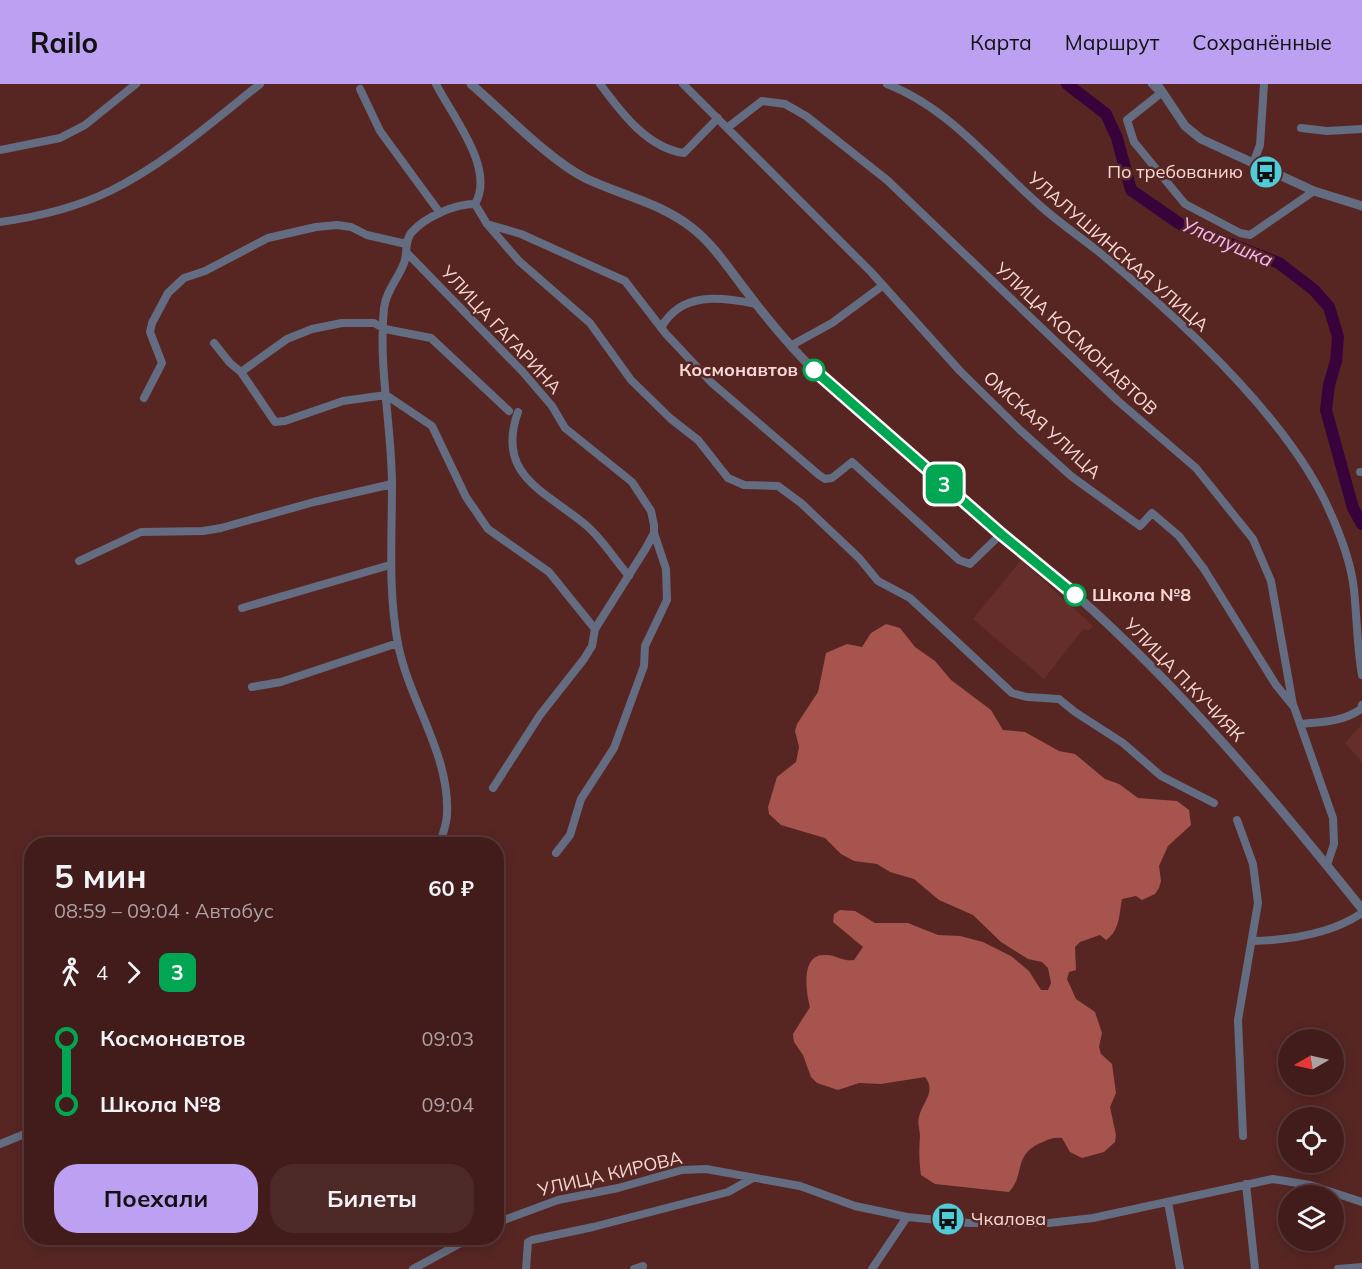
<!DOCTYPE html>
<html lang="ru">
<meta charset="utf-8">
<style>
:root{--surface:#411c1a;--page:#4c2927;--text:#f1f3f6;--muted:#aea1a2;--line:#5a3a39;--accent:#bca0f2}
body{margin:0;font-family:Mulish,sans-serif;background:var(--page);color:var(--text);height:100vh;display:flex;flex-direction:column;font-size:22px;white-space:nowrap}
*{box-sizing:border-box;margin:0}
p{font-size:20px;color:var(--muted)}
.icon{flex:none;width:33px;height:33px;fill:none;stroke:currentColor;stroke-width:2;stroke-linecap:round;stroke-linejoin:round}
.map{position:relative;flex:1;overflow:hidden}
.details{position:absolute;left:24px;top:753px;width:480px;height:408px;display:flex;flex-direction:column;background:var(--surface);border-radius:24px;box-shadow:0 3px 15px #0003,0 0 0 2px var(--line)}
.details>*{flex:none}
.badge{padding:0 12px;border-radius:9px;font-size:21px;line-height:39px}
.needle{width:39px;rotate:261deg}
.fabs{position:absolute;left:1278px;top:945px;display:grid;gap:12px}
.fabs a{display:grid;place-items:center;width:66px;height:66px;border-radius:50%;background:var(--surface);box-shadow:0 3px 15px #0003,0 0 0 2px var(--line);font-size:30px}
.map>.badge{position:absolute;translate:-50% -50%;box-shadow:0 0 0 3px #fff}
.legs{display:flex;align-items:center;gap:9px;height:66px;padding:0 30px;font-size:20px}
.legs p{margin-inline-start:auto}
.summary{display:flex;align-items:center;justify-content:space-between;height:102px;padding:0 30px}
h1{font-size:33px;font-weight:700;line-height:45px}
.button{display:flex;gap:12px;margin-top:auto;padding:12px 30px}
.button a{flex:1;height:69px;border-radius:24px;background:var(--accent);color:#111;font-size:24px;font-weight:700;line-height:69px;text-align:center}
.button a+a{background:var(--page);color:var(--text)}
ul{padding:0 30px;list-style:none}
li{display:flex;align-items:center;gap:21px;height:66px;font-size:22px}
li i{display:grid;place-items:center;width:9px;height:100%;margin:0 8px;background:currentColor}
li i::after{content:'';width:15px;height:15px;margin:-8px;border:4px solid;border-radius:50%;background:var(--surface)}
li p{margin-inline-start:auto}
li:first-child i{background:linear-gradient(#0000 50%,currentColor 0)}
li:last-child i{background:linear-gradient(currentColor 50%,#0000 0)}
header{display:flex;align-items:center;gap:36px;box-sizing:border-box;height:84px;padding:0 30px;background:var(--accent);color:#111}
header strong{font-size:28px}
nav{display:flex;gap:33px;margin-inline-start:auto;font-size:21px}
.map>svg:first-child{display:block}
.built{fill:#662e2a}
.forest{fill:#a6544d}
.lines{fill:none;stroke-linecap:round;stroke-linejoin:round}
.river{stroke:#38033b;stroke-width:12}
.minor{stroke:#636c80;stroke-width:8}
.tertiary{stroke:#636c80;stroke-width:9}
.line-1-casing{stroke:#fff;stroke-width:14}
.line-1{stroke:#00a651;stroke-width:9}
.stop-1-dot{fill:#fff;stroke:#00a651;stroke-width:3}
.labels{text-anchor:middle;stroke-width:5;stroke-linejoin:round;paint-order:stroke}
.poi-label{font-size:18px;fill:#f8d8d4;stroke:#572623;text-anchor:end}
.street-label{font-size:18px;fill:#f8d8d4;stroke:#572623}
.stop-label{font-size:18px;font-weight:bold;fill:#f8d8d4;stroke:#572623;text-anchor:end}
.water-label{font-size:20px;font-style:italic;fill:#f6b6f7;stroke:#572623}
</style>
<header>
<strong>Railo</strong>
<nav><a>Карта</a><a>Маршрут</a><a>Сохранённые</a></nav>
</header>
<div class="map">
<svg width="1362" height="1185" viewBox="0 0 1362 1185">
<rect width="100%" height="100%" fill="#572623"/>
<path class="built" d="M1021,476L1093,542L1089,546L1083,545L1044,595L973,535Z
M1362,640V678L1345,659Z"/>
<path class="forest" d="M886,540L900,544L915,563L935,577L951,596L991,626L1003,646L1025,648L1059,667L1075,670L1105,695L1119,700L1138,714L1177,717L1189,726L1191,741L1168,762L1159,782L1161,797L1159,804L1155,810L1142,816L1136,812L1122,815C1119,830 1120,847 1106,856L1100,851L1080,858L1075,863L1076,886L1069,888L1067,895L1076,915L1095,928L1102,949L1099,963L1101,970L1112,980L1116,1009L1110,1023L1116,1051L1115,1058L1104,1068L1082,1074L1070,1068L1062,1054C1054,1053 1049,1055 1043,1058C1012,1070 1026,1090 1009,1108L935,1100L921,1091C919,1077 919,1066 920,1052C920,1046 917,1040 919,1033C922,1018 937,1008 925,993L881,1000L859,999L838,1006L817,999L811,993L803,971L794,958L793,950L810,923C806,908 800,869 826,871C836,871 844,878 854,876L863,863L833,838L834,830L840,826L855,827L875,839H908L938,851L960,852L983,858L1011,872L1029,887L1041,906H1048L1051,899L1048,884L1042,878L1028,875L1001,858L973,831L939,816L914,795L890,788L877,780L854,777L841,770L825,754L781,741L769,730L768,723L777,693L796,678L799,663L795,647L797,640L818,608L826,569L847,560L862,563L871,549Z"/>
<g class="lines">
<path class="river" d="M1067,0L1106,30L1117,54L1131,106L1180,140L1279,179L1314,206L1329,223L1338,253L1336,277L1329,301L1326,326L1353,424L1362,440"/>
<path class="minor" d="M436,0C452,32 496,85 475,120L487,140L519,177L590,239L631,296L671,335L698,356L728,394L744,401L778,402L801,419L859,474L878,497L910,514L1012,609L1027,613L1059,615L1075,628L1123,659L1161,692L1214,719
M600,0C620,27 647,64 684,69L718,34
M683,0L871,188L960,287L1020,346L1071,392L1140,442L1152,429L1179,452L1204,485L1276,601L1294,623L1333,734L1334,760L1327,781
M887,0C947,23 988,75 1035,117C1055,136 1078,151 1099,168C1175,231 1280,327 1324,415C1337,442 1351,476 1354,506C1357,534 1357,563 1362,591
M1152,0L1161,9L1127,36L1134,58L1185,120L1240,149L1250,151L1314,107
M360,5L380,47L440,129
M727,44L762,17L785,20L806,32L887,96L1118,317L1196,384L1253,455L1271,497L1293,621
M1301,44L1327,47L1362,45
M0,66L60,54L85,41L136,0
M1254,77L1260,61L1264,0
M0,138C37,133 77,123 110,107C165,80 212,38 260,0
M487,140L521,150L625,197L666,250L712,299L819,391L825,395L832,394L852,378L959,476L970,480L1001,450
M408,170L522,287L552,322L565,344L632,398L651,427L654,441V449L646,464L595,545L592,562L584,575L540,631L493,704
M661,244C681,207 721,213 756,220
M214,259L230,279L241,288L275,338L285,337L343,317L386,311L432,342L466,413L488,445L549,488L595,545
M792,261L832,239L882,202
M241,288L287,255L312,245L342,239H374L385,245L431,254L509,327
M144,314L162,279L150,248L152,239L168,209L184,194L205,187L268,154L316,143L337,141L351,143L367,151L406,160
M518,328C495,392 546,407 587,442C603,456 615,476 629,492
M1360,388H1362
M79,477L141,448L203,447L221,444L314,418L392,400
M242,524L390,481
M252,603L281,598L398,559
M1300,640C1322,638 1342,638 1361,625L1362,621
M1237,736L1253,780L1258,819L1238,936L1243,1052
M440,760C442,751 447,740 447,730C450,670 409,617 398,560C388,507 392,455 392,402C392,343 378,283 384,224C386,207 398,195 404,179C408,170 404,158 411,149C425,133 454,120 475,120
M556,769L570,751L581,715L614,664L644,582L645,562L667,516L666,485L654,449
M1253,857C1290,856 1331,850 1362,829
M0,1060L32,1047
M1246,1100L1255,1185
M1168,1118L1180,1185
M496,1139L558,1116L618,1104L682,1086L706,1085L800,1102L855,1122L907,1133L969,1139H1049L1093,1134L1273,1095L1310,1101L1362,1118
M413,1185L470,1154
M526,1185L528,1158L532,1156L593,1143L728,1108L753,1094
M634,1185L643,1182
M872,1185L907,1133
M1338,1185L1362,1183"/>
<path class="tertiary" d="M471,0C505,29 547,74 585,94C620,111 659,118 691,143C712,159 727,182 743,203C765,232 789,262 815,287C897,367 991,435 1076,511C1183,606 1273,714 1362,825
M1157,0L1185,42L1201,55L1314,107L1362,122"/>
</g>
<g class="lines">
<defs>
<path id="line-1" d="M814,286L1001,450L1075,511"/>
</defs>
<use href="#line-1" class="line-1-casing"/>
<use href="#line-1" class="line-1"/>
</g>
<defs>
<symbol id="bus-disc" viewBox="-11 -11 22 22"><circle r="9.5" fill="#52cbd9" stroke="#572623"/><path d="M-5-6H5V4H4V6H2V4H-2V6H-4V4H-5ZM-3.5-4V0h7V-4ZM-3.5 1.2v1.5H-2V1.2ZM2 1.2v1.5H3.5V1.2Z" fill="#111"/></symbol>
</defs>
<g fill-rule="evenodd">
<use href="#bus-disc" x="1247" y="69" width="38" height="38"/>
<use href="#bus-disc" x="929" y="1116" width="38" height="38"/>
</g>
<g class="stop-1-dot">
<circle cx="814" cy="286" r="10"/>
<circle cx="1075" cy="511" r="10"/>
</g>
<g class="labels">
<g class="poi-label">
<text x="1243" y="94">По требованию</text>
<text x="971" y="1141" text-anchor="start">Чкалова</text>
</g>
<g class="street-label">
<text transform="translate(1118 168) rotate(41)" y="6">УЛАЛУШИНСКАЯ УЛИЦА</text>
<text transform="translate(501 246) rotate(47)" y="6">УЛИЦА ГАГАРИНА</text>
<text transform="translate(1076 255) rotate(43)" y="6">УЛИЦА КОСМОНАВТОВ</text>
<text transform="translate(1042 341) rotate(42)" y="6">ОМСКАЯ УЛИЦА</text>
<text transform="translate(1184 596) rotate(46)" y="6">УЛИЦА П.КУЧИЯК</text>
<text transform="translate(610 1090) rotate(-13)" y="6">УЛИЦА КИРОВА</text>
</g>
<g class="stop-label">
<text x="798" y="292">Космонавтов</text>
<text x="1092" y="517" text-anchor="start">Школа №8</text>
</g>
<g class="water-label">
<text transform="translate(1227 158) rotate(23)" y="7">Улалушка</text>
</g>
</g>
</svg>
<div class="fabs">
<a><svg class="needle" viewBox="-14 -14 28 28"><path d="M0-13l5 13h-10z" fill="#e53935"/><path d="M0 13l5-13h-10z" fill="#aea1a2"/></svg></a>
<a><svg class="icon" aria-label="locate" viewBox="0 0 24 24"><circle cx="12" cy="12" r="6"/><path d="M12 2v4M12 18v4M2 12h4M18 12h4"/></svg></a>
<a><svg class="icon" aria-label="layers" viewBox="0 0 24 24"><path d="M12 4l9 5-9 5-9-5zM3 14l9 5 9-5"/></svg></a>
</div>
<b class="badge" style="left:944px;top:400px;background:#00a651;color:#fff">3</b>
<section class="details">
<div class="summary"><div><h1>5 мин</h1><p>08:59 – 09:04 · Автобус</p></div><b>60 ₽</b></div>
<div class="legs"><svg class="icon" aria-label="walk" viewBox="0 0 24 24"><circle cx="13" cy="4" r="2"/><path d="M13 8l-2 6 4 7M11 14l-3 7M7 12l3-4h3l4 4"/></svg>4<svg class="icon" aria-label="forward" viewBox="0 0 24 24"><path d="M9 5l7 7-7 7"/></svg><b class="badge" style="background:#00a651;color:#fff">3</b></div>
<ul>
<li><i style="color:#00a651"></i><b>Космонавтов</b><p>09:03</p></li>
<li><i style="color:#00a651"></i><b>Школа №8</b><p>09:04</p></li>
</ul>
<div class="button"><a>Поехали</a><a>Билеты</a></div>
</section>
</div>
